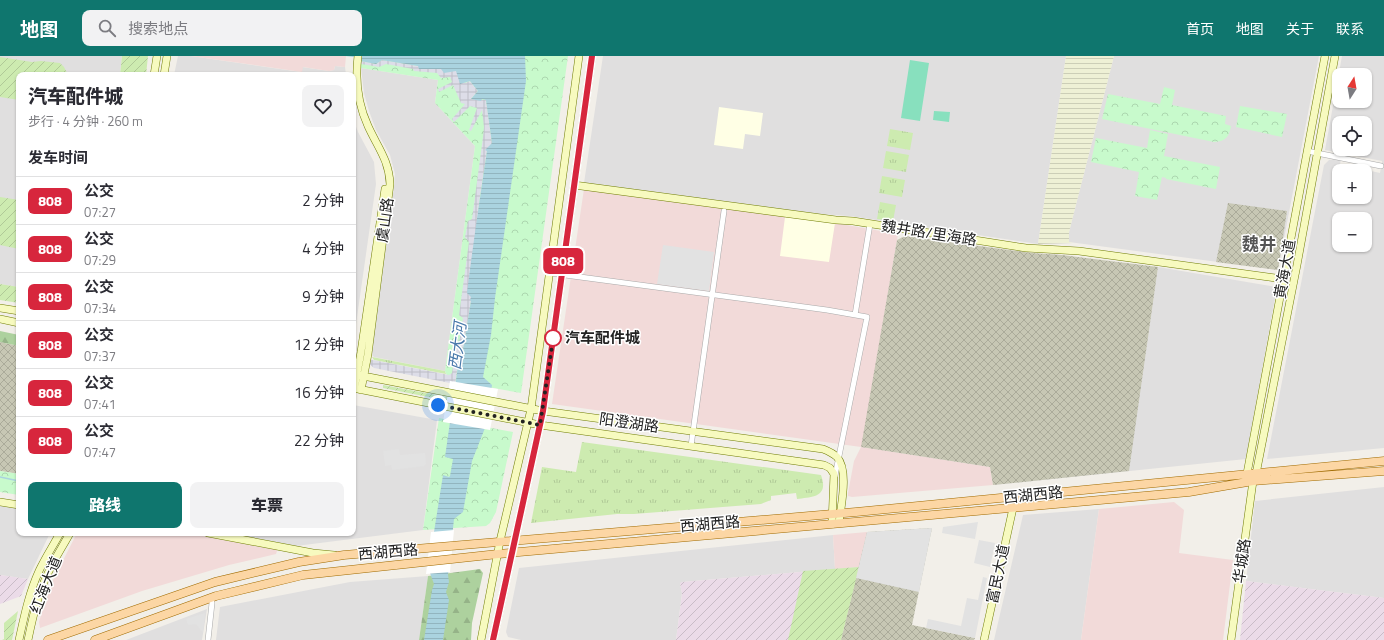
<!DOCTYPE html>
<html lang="zh">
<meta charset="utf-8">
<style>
:root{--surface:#fff;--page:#f2f2f3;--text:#2b2b33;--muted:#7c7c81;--line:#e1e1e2;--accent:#0f766e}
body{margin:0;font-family:"Titillium Web","Noto Sans SC",sans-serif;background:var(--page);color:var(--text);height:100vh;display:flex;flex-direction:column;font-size:15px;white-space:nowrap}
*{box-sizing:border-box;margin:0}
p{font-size:13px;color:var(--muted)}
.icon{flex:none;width:22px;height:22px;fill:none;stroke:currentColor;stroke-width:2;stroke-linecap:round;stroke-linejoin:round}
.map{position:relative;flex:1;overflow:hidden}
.side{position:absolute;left:16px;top:16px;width:340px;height:464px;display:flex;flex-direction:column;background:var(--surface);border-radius:8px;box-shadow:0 1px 3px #0004}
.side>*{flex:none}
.badge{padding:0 8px;border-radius:6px;font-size:14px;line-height:26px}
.needle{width:26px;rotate:11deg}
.controls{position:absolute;left:1332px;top:12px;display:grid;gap:8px}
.controls a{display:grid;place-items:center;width:40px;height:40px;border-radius:8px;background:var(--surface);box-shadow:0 1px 3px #0004;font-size:20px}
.you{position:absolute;width:20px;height:20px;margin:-10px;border:3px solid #fff;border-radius:50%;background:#1a73e8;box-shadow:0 0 0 6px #1a73e833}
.map>.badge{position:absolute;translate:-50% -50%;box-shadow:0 0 0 2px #fff}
h2{padding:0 12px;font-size:15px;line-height:36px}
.round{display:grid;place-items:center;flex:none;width:42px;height:42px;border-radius:8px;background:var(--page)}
.headline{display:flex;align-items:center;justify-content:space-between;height:68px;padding:0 12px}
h1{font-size:19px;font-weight:800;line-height:30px}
.button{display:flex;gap:8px;margin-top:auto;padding:8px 12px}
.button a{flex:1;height:46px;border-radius:8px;background:var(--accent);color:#fff;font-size:16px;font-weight:800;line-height:46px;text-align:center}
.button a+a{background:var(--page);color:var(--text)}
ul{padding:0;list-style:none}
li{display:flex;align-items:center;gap:12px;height:48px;padding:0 12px;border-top:1px solid var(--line)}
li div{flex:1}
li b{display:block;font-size:15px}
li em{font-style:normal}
li .badge{min-width:44px;font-weight:700;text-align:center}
header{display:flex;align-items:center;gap:24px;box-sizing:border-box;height:56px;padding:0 20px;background:var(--accent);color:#fff}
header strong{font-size:19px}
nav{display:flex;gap:22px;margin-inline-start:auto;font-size:14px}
.search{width:280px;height:36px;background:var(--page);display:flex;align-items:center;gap:10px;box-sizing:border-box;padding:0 14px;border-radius:8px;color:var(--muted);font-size:15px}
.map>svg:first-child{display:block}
.residential{fill:#e0dfdf;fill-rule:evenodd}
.commercial{fill:#f2dad9}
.industrial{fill:url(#industrial-furrows)}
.education{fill:#ffffe5}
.construction{fill:url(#construction-cross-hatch)}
.farmland{fill:url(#farmland-rules)}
.grass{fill:url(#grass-tufts)}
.forest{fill:url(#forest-firs)}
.park{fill:url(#park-crowns)}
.garden{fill:url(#garden-furrows)}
.pitch{fill:#88e0be}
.parking{fill:#e2e2e2}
.plaza{fill:url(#plaza-grid)}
.water{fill:url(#water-rules)}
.pier{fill:#fff}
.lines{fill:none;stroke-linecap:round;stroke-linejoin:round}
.stream{stroke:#aad3df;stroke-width:1.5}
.street-casing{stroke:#a9a9a9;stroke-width:6}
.secondary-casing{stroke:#707d05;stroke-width:8}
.primary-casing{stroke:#a06b00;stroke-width:9}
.street{stroke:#fff;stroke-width:5}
.secondary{stroke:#f7fabf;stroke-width:7}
.primary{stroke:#fcd6a4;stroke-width:8}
.line-casing{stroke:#fff;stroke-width:9}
.line{stroke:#d7263d;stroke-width:6}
.walk{stroke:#222;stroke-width:4;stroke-dasharray:0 7.2}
.stop-dot{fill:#fff;stroke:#d7263d;stroke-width:2}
.labels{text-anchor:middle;stroke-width:3;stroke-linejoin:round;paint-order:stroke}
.street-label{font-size:15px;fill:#222;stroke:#fff}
.stop-label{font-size:15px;font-weight:bold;fill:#222;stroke:#fff;text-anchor:start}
.water-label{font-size:16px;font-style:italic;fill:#4a7aab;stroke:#fff}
.quarter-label{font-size:17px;font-weight:bold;fill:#555;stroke:#fff}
</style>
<header>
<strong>地图</strong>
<div class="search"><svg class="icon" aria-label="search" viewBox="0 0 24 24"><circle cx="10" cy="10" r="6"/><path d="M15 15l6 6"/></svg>搜索地点</div>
<nav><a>首页</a><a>地图</a><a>关于</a><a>联系</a></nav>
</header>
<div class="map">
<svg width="1384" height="584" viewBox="0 0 1384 584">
<defs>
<pattern id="industrial-furrows" width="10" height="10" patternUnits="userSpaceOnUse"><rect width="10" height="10" fill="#ebdbe8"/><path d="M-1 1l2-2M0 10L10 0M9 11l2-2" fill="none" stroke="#c9bcc7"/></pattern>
<pattern id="construction-cross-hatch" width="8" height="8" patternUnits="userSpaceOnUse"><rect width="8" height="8" fill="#c7c7b4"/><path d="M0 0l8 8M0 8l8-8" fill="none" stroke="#abab9a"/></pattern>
<pattern id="farmland-rules" width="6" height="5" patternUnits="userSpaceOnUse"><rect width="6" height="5" fill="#eef0d5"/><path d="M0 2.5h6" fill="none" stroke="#ccceb7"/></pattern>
<pattern id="grass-tufts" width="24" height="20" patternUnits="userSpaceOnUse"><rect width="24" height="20" fill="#cdebb0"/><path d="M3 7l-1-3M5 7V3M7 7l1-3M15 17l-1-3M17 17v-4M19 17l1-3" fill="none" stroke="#b0c997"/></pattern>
<pattern id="forest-firs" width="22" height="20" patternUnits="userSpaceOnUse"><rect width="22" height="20" fill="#add19e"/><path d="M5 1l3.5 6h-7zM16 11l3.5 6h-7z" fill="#95b388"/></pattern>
<pattern id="park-crowns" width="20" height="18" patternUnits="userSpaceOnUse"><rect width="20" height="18" fill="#c8facc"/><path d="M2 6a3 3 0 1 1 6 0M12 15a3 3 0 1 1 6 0" fill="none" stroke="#acd6af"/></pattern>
<pattern id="garden-furrows" width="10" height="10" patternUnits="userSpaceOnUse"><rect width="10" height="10" fill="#cdebb0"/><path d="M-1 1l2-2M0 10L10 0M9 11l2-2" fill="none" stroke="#b0c997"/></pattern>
<pattern id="plaza-grid" width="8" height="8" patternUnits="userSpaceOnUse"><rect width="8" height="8" fill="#dddde8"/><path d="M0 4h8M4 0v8" fill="none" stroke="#bdbdc7"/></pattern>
<pattern id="water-rules" width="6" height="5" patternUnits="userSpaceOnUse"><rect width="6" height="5" fill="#aad3df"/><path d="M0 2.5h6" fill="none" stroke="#92b5bf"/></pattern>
</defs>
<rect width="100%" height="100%" fill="#f2efe9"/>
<path class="residential" d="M0,0H122L120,19H19V231L0,228Z
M178,0H191L301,16L302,11L329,15L334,14L335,10L345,11L346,19H174Z
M603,0H1066L1038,188L850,160L805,157L584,127Z
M1114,0H1319L1278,214L1069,186V176Z
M1342,0H1384V392L1267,403L1324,109L1329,104L1334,103L1341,104L1340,108L1380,117L1382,105L1325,94ZM1339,19H1365V45H1339ZM1339,67H1365V93H1339ZM1339,115H1365V141H1339ZM1339,163H1365V189H1339Z
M361,12L438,24L435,47L475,90L445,315L374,301L370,297L394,131L395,118L390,99L376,74L369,55L364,37Z
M353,63L358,76L374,106L376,128L353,289Z
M1158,211L1277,231L1246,403L993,429L1130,405Z
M353,349L437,364L423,474L296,490L227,477H353Z
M1384,431V542L1246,525L1255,445Z
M0,450L19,453V477H50L28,523L0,519Z
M1099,453L1081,584H994L1023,459Z
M833,479L835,513L682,526L680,528L682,537L676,584H521L508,581L506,576L519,512Z
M428,520L419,584H216L220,551L350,526Z
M207,553L202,584H126Z"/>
<path class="commercial" d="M191,0H346L345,11L335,10L334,14L329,15L303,11L302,16Z
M584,133L835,167L898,178L862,391L990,411L993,429L852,441L848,440V437L854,405L861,391L552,348Z
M1174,446L1184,454L1179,497L1233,504L1223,584H1081L1099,453Z
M867,476L859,511L835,513L833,479Z
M77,477H187L277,494V495L276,498L229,509L142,535L40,572L39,566L51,528Z"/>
<path class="industrial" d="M859,511L841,584H676L682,538L680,527L682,526Z
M0,519L28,523L21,540L0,548Z
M1246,525L1384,542V584H1240Z"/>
<path class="education" d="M719,51L763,57L760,80L745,78L743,93L714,89Z
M785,161L835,167L829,206L780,200Z"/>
<path class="construction" d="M1228,147L1287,155L1278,214L1216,206Z
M905,180L1032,197L1062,199L1158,211L1129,415L993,429L990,411L861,391L897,184Z
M0,286L19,290V418L0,415Z
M932,472L912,569L975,582L974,584H841L867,476Z"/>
<path class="farmland" d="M1066,0H1114L1069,176V186L1073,187L1038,188Z"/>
<path class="grass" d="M890,73L913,77L910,94L887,90Z
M886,95L909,99L906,116L883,112Z
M882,120L905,124L902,141L879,137Z
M880,146L896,149L893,165L877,163Z
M372,301L445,315L446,318L374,304Z
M582,386L821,419C829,441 813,441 797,443L796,437L771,440V444L761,448L634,458H617L531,467L542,411L576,416Z"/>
<path class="forest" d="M0,275L19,279V290L0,286Z
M480,513L483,517L472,567L471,584H419L428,520Z"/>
<path class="park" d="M361,0H568L521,337L449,324L445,315L475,90L435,47L438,24L361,12Z
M1164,31L1175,34L1172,49L1226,60L1225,68L1231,70C1229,81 1226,85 1214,86L1102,63L1108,38L1160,48Z
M1240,50L1287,58L1282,81L1236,71Z
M1150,74L1168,78L1164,100L1220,111L1216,133L1166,123V122L1162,121L1157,144L1135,140L1139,116L1091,106L1096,82L1147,92Z
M439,362L513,376L496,456L490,467L486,470L423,474Z
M0,415L19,418V439L0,436Z"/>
<path class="garden" d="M122,0H148L146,19H120Z
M0,1L32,6L41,5L60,7L64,11L68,19H19V44L0,41Z
M0,141L19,144V193L0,189Z
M0,228L19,231V247L0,244Z
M383,329L490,349L489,353L383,332Z
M859,511L841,584H788L803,515Z
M18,555L12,584H2L4,583V567Z"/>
<path class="pitch" d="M910,4L929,7L920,65L901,62Z
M934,55L950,56L949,66L933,64Z"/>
<path class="parking" d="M663,189L714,196L709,235L657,228Z
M399,393L400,399L425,397L426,408L424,410L392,414L391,409L385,410L383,395Z
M978,466L975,483L942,477L943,471Z
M932,472L919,536L856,522L867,476Z
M979,484L995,487L990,511L974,507Z
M983,521L987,522L975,582L926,572L928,563L961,570L967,542L978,544Z
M205,557L203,577L196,568L188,569L186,563Z"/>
<path class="plaza" d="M447,0H454L441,13L456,15L465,27L470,25L478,35L471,43L486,44L492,87L487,95L479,147L471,241V245L463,294L460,296L455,328L374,312L369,308L368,303L449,319L452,317L456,289L459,287L463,262L459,259L469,186L465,181L468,165L472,163L483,81L484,71L482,54L471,75L469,74L477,52L470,50L454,66L452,63L465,48L461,47L453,29L439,36L438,33L452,26L450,21L441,22L437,17L414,15L413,13L386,8L379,11L361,8V5L376,8L382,4L418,10Z"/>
<path class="water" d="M345,0H525L526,25L495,242L491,279L483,321L492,329L485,372L472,405L463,456L454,463L448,519L449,526L446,536L449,544L443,584H424L432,534L434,528L430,517L434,476L443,419L449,421L450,420L453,403L445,401L460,296L463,294L471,245L470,244L471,241L467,237C473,188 480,142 487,95L485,94L492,87L486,44L482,43L481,45L471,43L478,35L470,25L460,28L456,15L444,17L441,13H419L418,10L382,4L376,8L361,5V2Z"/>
<path class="pier" d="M450,325L498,333L490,374L443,366Z
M454,474L450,516L426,518L431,476Z"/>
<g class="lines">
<path class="stream" d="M0,421L19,425"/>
<defs>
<path id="street" d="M1307,95L1381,110
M550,217L827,254L867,261L835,420
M855,259L870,168
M691,390L724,155
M208,584L212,547L211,541"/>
<path id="secondary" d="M358,0C355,24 358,48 368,70C378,92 389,104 390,128L368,298L361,334
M154,19L157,0
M164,19L167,0
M574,129L836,164L853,165L1026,192L1079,195L1283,223
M0,252L19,255
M0,263L19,267
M353,318L543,355L823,393C828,395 833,397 837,401C849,414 841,450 839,467
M353,332L540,369L824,409L830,412L834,418L832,468
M354,333L361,296L385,133
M1246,423L1325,0
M1255,423L1297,209L1335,0
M0,446L19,449
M208,477L313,497L334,499
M19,584C24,561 29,537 39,515C45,502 53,490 60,477
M28,584C33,560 38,537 49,515C55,502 63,490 70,477
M481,584L500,485L531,353L579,0
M493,584L543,355L592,0
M984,584L1013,452
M1231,584L1253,425"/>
<path id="primary" d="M48,584L215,526L299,506L344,499L856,456L1384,405
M95,584L216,540L303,519L498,498L1189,436L1253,425L1384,415"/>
</defs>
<use href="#street" class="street-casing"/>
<use href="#secondary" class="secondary-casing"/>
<use href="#primary" class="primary-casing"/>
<use href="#street" class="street"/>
<use href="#secondary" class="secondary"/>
<use href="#primary" class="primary"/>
</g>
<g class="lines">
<defs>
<path id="line" d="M493,584L543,355L592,0"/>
</defs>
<use href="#line" class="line-casing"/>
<use href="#line" class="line"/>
<path class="walk" d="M438,349L540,369L554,277L553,282"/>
</g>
<circle class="stop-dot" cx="553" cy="282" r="8"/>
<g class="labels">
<g class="street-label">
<text transform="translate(385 164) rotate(-82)" y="5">虞山路</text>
<text transform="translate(929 177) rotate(9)" y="5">魏井路/里海路</text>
<text transform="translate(1285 213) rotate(-80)" y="5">黄海大道</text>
<text transform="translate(629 367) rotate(8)" y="5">阳澄湖路</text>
<text transform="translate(1033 439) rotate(-6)" y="5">西湖西路</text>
<text transform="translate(710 468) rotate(-5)" y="5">西湖西路</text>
<text transform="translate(388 496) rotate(-5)" y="5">西湖西路</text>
<text transform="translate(1242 505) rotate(-82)" y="5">华城路</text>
<text transform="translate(998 518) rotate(-78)" y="5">富民大道</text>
<text transform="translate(46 529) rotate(-68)" y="5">红海大道</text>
</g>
<g class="stop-label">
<text x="565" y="287">汽车配件城</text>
</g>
<g class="water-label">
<text transform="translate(457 290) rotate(-83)" y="6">西大河</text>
</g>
<g class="quarter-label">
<text x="1259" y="194">魏井</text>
</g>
</g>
</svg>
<div class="controls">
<a><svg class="needle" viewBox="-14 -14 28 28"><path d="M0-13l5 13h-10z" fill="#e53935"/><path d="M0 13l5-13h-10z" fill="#7c7c81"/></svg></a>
<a><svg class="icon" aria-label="locate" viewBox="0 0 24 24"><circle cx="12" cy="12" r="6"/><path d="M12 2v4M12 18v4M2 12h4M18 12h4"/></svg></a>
<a>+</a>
<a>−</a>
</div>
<div class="you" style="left:438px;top:349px"></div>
<b class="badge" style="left:563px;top:205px;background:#d7263d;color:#fff">808</b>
<section class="side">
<div class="headline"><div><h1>汽车配件城</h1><p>步行 · 4 分钟 · 260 m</p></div><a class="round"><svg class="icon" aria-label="heart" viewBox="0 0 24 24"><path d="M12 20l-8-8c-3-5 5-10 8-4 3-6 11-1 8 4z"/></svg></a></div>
<h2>发车时间</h2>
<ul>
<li><span class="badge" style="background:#d7263d;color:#fff">808</span><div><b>公交</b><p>07:27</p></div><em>2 分钟</em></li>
<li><span class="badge" style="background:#d7263d;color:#fff">808</span><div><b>公交</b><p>07:29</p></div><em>4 分钟</em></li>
<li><span class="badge" style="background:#d7263d;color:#fff">808</span><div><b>公交</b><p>07:34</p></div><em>9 分钟</em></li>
<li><span class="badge" style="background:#d7263d;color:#fff">808</span><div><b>公交</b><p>07:37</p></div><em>12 分钟</em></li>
<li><span class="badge" style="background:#d7263d;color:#fff">808</span><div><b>公交</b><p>07:41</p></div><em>16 分钟</em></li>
<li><span class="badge" style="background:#d7263d;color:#fff">808</span><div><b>公交</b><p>07:47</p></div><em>22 分钟</em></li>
</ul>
<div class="button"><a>路线</a><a>车票</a></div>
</section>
</div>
